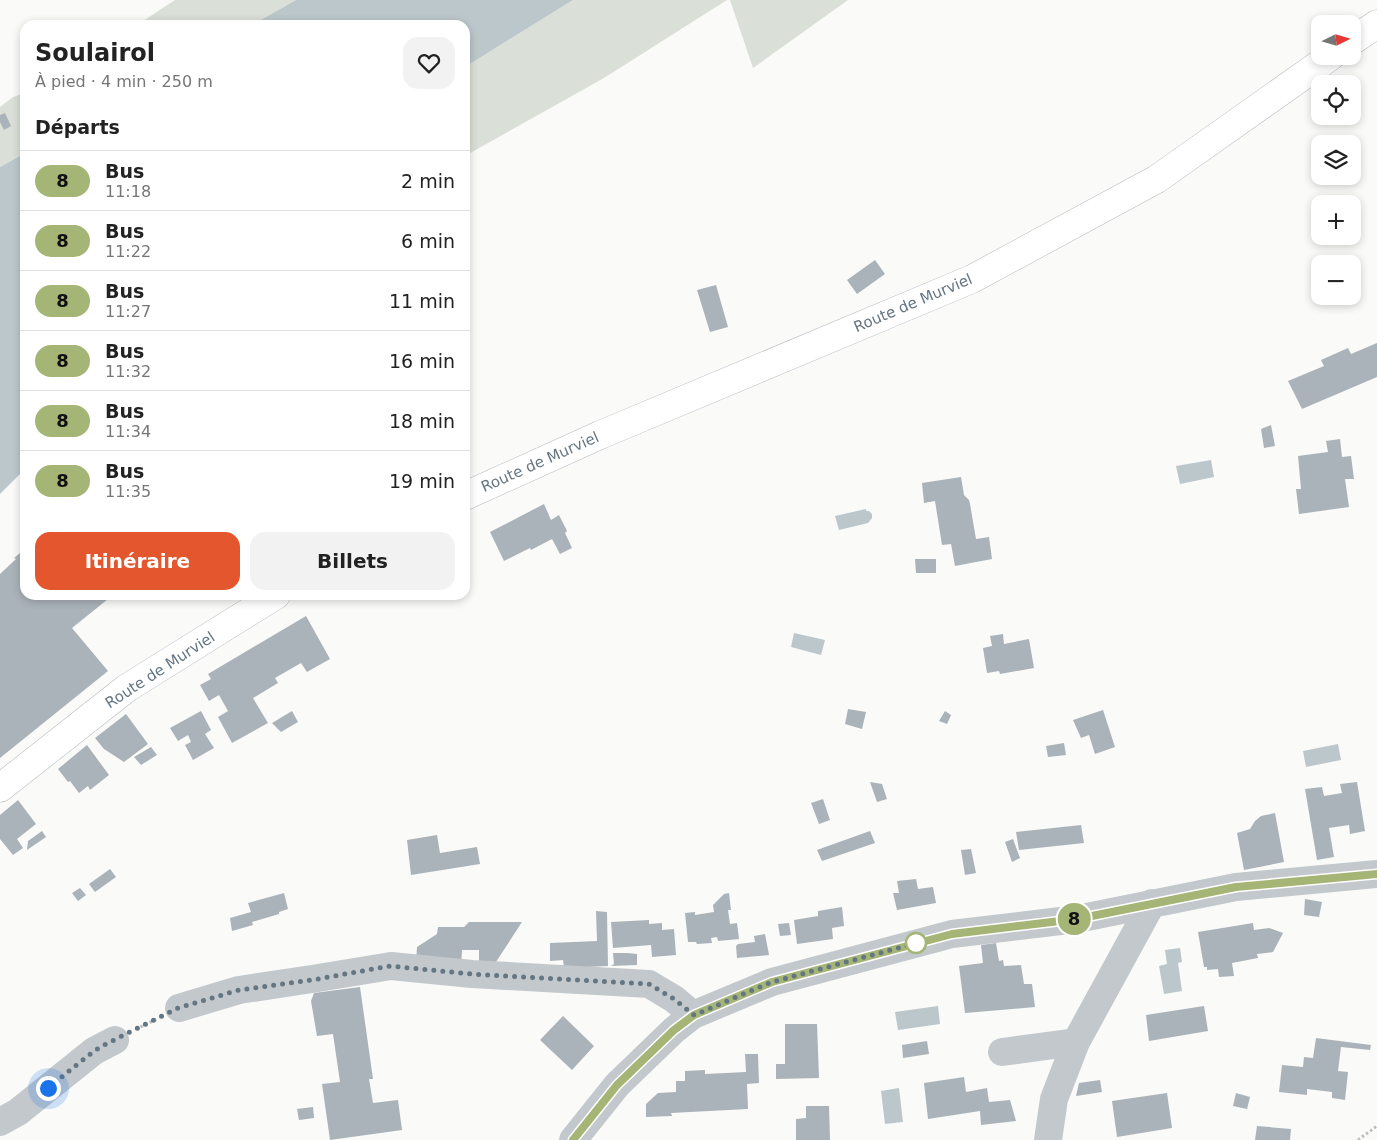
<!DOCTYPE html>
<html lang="fr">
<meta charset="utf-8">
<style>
:root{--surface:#fff;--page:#f2f2f2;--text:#222;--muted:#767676;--line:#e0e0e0;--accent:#e4572e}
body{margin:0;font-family:"DejaVu Sans",sans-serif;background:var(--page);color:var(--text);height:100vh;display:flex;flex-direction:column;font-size:19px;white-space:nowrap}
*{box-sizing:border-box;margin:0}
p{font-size:16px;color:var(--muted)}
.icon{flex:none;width:28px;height:28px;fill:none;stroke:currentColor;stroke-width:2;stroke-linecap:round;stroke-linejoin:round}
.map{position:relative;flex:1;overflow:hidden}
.drawer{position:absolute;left:20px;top:20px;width:450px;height:580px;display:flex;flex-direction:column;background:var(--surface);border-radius:15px;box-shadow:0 2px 8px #0003}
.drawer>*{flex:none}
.badge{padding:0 10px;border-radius:16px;font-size:18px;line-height:32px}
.needle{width:32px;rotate:85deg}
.controls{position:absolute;left:1311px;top:15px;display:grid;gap:10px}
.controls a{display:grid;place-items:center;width:50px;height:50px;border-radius:10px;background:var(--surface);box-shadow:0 2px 8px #0003;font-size:25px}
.you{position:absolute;width:25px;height:25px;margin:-12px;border:4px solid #fff;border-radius:50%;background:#1a73e8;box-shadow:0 0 0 8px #1a73e833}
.map>.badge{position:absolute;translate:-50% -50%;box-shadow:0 0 0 2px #fff}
h2{padding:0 15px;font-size:19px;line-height:45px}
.round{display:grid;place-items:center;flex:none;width:52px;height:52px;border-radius:15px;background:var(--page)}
.overview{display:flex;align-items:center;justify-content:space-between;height:85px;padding:0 15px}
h1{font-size:24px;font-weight:600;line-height:38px}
.action{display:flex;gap:10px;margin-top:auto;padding:10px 15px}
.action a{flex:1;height:58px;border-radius:15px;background:var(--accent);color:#fff;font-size:20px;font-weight:600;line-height:58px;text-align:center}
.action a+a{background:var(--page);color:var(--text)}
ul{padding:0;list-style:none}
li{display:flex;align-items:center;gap:15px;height:60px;padding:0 15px;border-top:1px solid var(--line)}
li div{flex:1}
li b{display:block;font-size:19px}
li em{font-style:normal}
li .badge{min-width:55px;font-weight:700;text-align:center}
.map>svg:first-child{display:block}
.green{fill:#dadfd7}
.water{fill:#bbc7cb}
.building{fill:#aab3b9}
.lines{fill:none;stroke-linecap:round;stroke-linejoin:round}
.secondary-casing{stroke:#b3babf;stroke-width:29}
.path{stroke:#bbbfc2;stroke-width:3;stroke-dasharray:2.5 2.5;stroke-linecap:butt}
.minor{stroke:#c3c8cc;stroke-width:28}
.secondary{stroke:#fff;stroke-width:28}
.line-casing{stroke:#fff;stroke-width:11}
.line{stroke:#a4b576;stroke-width:8}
.walk{stroke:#657683;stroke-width:5;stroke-dasharray:0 9}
.stop-dot{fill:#fff;stroke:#a4b576;stroke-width:2.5}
.labels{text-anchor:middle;stroke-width:5;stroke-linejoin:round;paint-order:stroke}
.street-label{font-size:15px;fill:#657683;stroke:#fff}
</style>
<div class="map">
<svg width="1377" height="1140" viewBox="0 0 1377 1140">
<rect width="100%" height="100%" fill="#fafaf8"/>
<path class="green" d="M175,0H296L252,25H137Z
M573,0H727L604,78L465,156V67Z
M730,0H848L753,68Z
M25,93V153L0,167V107L13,97Z"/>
<path class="water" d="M296,0H573L465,67V25H252Z
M25,153V469L0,494V167Z
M1211,460L1214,477L1180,484L1176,466Z
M866,509V511H869L872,514V518L868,523L839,530L835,516Z
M794,633L825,640L821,655L791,647Z
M1338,744L1341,760L1306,767L1303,751Z
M1180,948L1182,962L1178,963L1182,991L1164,994L1159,966L1167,964L1165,950Z
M938,1006L940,1024L898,1030L895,1012Z
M899,1088L903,1122L885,1124L881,1091Z"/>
<path class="building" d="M5,113L11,126L4,130L0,122V115Z
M875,260L885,274L857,294L847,280Z
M716,285L728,327L710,332L697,290Z
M1377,343V377L1302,409L1288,381L1324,366L1321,360L1348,348L1351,354Z
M1271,425L1275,446L1264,448L1261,429Z
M1340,439L1342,457L1351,456L1354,479H1345L1349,507L1299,514L1296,489H1301L1298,456L1328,452L1326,441Z
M961,477L964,495L969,500L970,504L976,539L989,537L992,559L955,566L951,544L942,545L935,501L924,503L922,483Z
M544,504L551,520L559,515L567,531L565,533L572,548L560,554L552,539L531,550L530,548L504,561L490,532Z
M25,549V595H113L72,628L108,671L0,758V574L16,559L14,558Z
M915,559H936V573H916Z
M306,616L330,659L307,672L301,663L275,678L278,683L253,698L268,723L232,743L218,717L228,711L219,695L209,701L200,685L211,679L208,674Z
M1003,634L1004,644L1029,639L1034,668L1000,674L999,671L987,673L983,648L992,646L990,636Z
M848,709L866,712L862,729L845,724Z
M1103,710L1115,747L1095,754L1089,735L1081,738L1073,720Z
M201,711L211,730L205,734L214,748L193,760L185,745L191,742L188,735L178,741L170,728Z
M292,711L298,722L281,732L272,723Z
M945,711L951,715L947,724L939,721Z
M126,714L148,744L124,762L104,749L95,738Z
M1064,743L1066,755L1048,757L1046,746Z
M87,745L109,775L90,790L88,786L79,793L70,781L68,782L58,769Z
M151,747L157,755L141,765L134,757Z
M870,782L882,784L887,799L877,802Z
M1357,782L1365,831L1350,834L1349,825L1329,828L1334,857L1317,860L1305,789L1322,787L1324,796L1342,793L1340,784Z
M823,799L830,820L819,824L811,803Z
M18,800L36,824L17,839L23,848L13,855L0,839V815Z
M1275,813L1284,862L1244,870L1237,833L1250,829L1255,821L1261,816Z
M1081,825L1084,843L1019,850L1016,832Z
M42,831L46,837L27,850L28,841Z
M870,831L875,843L822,861L817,850Z
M437,835L440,853L477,847L480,864L411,875L407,840Z
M1013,839L1020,858L1012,862L1005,842Z
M971,849L976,873L965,875L961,850Z
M110,869L116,877L95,892L89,884Z
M916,879L918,889L933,887L936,903L897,910L893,893H899L897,881Z
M80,888L86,895L78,901L72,893Z
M284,893L288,909L279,912V914L252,922L253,925L232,931L230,918L251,912L248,903Z
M729,893L731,910H728L730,924L737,923L739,939L718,941L717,937L711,938L712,943L697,944L696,942H688L685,913L695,912V915L714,912L713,905L724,894Z
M1305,899L1322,902L1319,917L1304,915Z
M842,907L844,926L832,928L833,939L797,944L794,920L818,916V911Z
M596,911L607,912L608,966L564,968L563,960L550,961V943L597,941Z
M649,920V924L662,923V930L674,929L676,955L652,957L651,945L613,948L611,922Z
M469,922H522L492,968H479V950H462L461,967L416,963L417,947L437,934L438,927H464Z
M789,923L791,935L780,936L778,924Z
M1253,923L1254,930L1269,928L1283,933L1273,952L1257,954L1258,958L1232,963L1234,976L1219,977L1218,969L1207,970V967H1204L1198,932Z
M765,934L769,955L737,958L736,946L738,944L755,942L754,936Z
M996,943L999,961L1003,960L1004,966L1021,965L1024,984H1032L1035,1007L965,1013L959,966L983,963L981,945Z
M613,953H627L637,954V965L611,966L614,964Z
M360,987L373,1079H369L373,1103L398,1100L402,1130L330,1140L322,1084L340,1082L333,1034L317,1036L311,1001L314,993Z
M1204,1006L1208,1031L1149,1041L1146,1015Z
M563,1016L594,1046L572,1070L540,1040Z
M785,1024H817L819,1078L776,1079V1064H785Z
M1316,1038L1371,1045L1370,1050L1341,1047L1338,1071L1348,1072L1345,1100L1332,1098V1092L1307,1089V1095L1279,1092L1282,1065L1303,1067L1304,1057L1313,1058Z
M927,1041L929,1054L903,1058L902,1045Z
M745,1054H758L759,1083L747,1084L748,1109L671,1113L672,1116L646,1117V1104L658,1093L676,1092V1081H685V1071L705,1070V1074L746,1072Z
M964,1077L966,1092L987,1088L989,1102L1010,1100L1016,1121L981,1125L980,1111L928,1119L924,1083Z
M1100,1080L1102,1092L1076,1096L1079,1083Z
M1167,1093L1172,1128L1117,1137L1112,1101Z
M1236,1093L1250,1097L1247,1109L1233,1106Z
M806,1106H829L830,1140H796V1119L806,1118Z
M313,1107L314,1118L299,1120L297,1109Z
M1257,1126L1291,1129L1290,1140H1255Z"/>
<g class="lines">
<defs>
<path id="secondary" d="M1352,41L1377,24
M465,496L600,435L972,279L1157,179L1331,56
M0,788L127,688L276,595"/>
</defs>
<use href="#secondary" class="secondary-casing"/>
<path class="path" d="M136,1029L157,1019
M1358,1140L1377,1126"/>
<path class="minor" d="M179,1008L239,990L312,979L391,966L472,974L649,984L674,999L693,1015
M1002,1052L1076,1042
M0,1122L18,1112L94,1051L115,1040
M573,1140L617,1085L674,1030L693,1015L772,982L952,934L1077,919L1236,887L1377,874
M1048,1140L1054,1099L1076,1042L1152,903"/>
<use href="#secondary" class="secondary"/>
</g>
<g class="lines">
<defs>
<path id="line" d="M573,1140L617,1085L674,1030L694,1015L772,982L952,934L1077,919L1236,887L1377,874"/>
</defs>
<use href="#line" class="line-casing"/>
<use href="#line" class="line"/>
<path class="walk" d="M48,1088L94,1051L104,1045L178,1008L239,990L312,980L390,966L472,974L649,984L674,999L694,1015L772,982L917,943H916"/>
</g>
<circle class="stop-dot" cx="916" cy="943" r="10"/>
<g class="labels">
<g class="street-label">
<text transform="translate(913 303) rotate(-23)" y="5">Route de Murviel</text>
<text transform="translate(540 462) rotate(-24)" y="5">Route de Murviel</text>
<text transform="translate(160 670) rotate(-33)" y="5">Route de Murviel</text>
</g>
</g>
</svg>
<div class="controls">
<a><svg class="needle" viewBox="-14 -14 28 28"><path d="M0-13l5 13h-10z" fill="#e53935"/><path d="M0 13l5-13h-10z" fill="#767676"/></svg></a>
<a><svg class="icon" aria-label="locate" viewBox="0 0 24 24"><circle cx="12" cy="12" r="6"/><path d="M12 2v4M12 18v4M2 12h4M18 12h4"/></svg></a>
<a><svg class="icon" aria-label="layers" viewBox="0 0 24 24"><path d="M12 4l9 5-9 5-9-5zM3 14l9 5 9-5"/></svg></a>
<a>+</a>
<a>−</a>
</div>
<div class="you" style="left:48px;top:1088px"></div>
<b class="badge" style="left:1074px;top:919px;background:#a4b576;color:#111">8</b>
<section class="drawer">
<div class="overview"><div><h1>Soulairol</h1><p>À pied · 4 min · 250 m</p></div><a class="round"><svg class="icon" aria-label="heart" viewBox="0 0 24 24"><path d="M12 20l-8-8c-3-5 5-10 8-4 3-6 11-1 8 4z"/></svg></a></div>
<h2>Départs</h2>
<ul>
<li><span class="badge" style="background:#a4b576;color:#111">8</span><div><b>Bus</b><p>11:18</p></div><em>2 min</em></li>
<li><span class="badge" style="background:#a4b576;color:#111">8</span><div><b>Bus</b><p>11:22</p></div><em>6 min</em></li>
<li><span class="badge" style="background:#a4b576;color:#111">8</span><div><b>Bus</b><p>11:27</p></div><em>11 min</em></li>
<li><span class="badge" style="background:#a4b576;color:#111">8</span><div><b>Bus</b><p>11:32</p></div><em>16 min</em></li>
<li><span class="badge" style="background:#a4b576;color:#111">8</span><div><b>Bus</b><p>11:34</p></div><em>18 min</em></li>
<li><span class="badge" style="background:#a4b576;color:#111">8</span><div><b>Bus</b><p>11:35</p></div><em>19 min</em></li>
</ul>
<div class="action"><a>Itinéraire</a><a>Billets</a></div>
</section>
</div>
